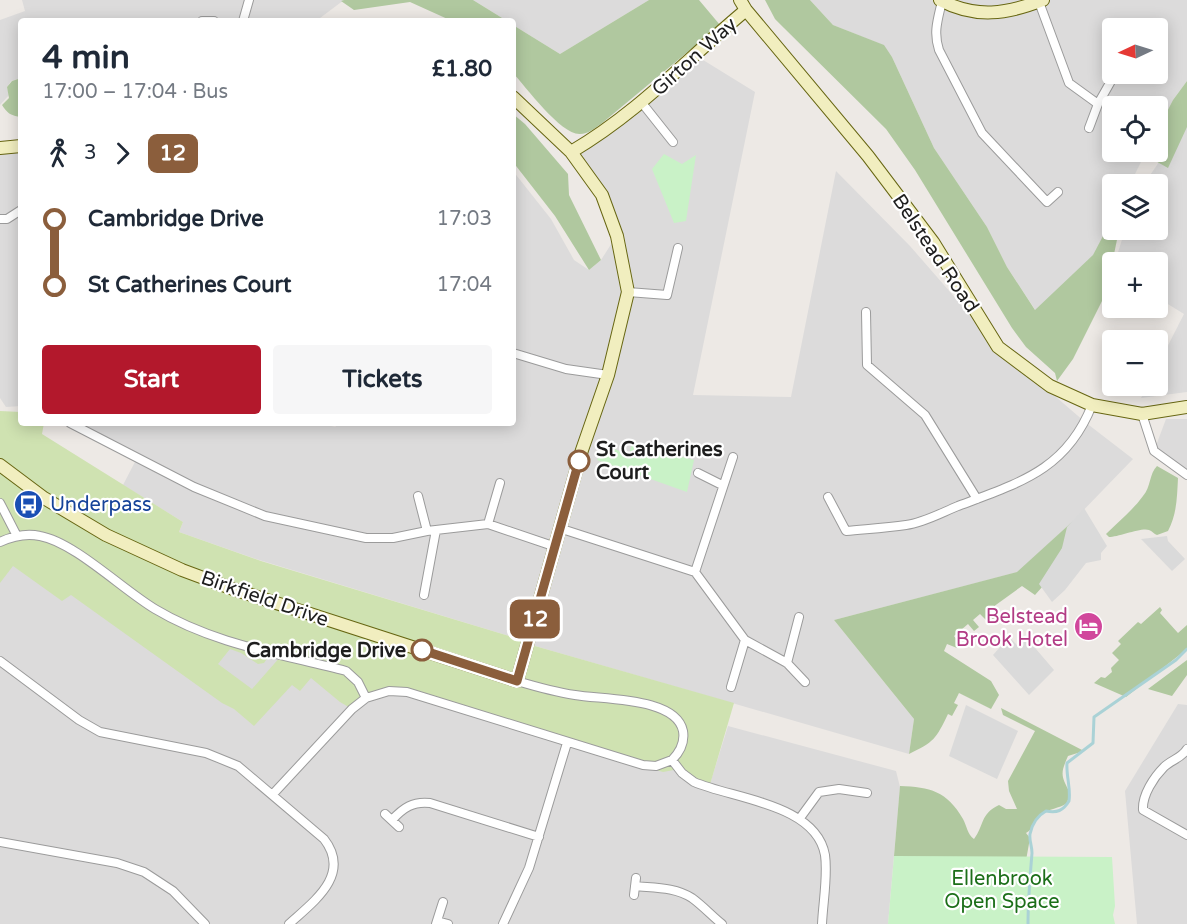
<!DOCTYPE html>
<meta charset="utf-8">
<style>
:root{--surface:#fff;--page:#f6f6f7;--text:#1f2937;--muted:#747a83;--accent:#b3182c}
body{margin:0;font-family:"Varela Round",sans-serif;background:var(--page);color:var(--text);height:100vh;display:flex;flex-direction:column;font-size:22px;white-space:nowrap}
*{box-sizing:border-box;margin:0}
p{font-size:20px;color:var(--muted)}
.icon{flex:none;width:33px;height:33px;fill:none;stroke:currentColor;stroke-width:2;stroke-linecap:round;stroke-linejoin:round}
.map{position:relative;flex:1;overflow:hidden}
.sheet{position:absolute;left:18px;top:18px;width:498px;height:408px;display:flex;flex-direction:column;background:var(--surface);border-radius:6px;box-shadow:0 3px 15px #0003}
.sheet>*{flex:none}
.badge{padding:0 12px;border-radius:9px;font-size:21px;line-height:39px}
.needle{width:39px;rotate:266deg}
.fabs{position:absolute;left:1102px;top:18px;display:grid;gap:12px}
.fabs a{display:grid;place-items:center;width:66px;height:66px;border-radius:6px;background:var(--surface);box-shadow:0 3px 15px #0003;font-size:30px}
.map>.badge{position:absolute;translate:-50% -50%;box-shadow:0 0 0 3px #fff}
.legs{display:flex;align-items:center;gap:9px;height:66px;padding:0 24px;font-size:20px}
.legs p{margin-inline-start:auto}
.head{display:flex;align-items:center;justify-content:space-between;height:102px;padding:0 24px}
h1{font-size:33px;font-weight:800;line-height:45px}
.action{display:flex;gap:12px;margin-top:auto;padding:12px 24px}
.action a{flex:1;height:69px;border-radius:6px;background:var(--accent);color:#fff;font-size:24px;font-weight:800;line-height:69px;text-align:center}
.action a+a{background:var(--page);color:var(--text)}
ul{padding:0 24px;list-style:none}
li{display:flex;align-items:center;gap:21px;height:66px;font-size:22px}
li i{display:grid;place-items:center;width:9px;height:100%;margin:0 8px;background:currentColor}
li i::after{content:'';width:15px;height:15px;margin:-8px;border:4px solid;border-radius:50%;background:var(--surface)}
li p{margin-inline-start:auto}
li:first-child i{background:linear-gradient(#0000 50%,currentColor 0)}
li:last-child i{background:linear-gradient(currentColor 50%,#0000 0)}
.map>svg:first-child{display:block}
.residential{fill:#dcdbdb;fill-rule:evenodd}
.grass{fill:#cfe2b1}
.forest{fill:#b0c89f}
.park{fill:#c9f2c7}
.parking{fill:#dadada}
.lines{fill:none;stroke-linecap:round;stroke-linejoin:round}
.stream{stroke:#aad2d6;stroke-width:3}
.street-casing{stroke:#9b9b9b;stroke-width:10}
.secondary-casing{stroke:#676612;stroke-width:14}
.street{stroke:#fff;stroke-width:8}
.secondary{stroke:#f1eebf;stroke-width:12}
.line-1-casing{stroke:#fff;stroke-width:14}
.line-1{stroke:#8b5e3c;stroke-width:9}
.stop-1-dot{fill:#fff;stroke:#8b5e3c;stroke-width:3}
.labels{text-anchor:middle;stroke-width:4.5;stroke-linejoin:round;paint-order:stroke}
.street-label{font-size:20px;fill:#1e1e1e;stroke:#fff}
.stop-label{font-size:20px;font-weight:bold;fill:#1e1e1e;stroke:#fff;text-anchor:start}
.transit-label{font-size:20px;fill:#164399;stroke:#fff;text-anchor:start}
.hotel-label{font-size:20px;fill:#b23c85;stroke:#fff;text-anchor:end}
.park-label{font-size:20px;fill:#1c6f19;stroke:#fff}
</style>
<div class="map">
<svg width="1187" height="924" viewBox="0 0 1187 924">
<rect width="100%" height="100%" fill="#ede9e5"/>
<path class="residential" d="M22,0H344L316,21H21V78L11,81L7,87L9,95L0,105V20L25,11Z
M473,0H649L560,54L513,25V21H507Z
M810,0H1187V81L1173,100L1158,129V106H1113V152H1146L1130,184H1113V217L1094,255L1036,311L1007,267L987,227L934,148L892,57L883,45L833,25ZM1113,28H1158V74H1113Z
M695,55L755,92L693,395L791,397L836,171L910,246L998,347L1085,422L1133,459L1073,521L1018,572L834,620L914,719L909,754L535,646L519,639L256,559L179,532L183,522L123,485L137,458L70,423H316L336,427L333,423H513V171L551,219L574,260L589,270L601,260L617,235L602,195L571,152Z
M1187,121V392L1141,398L1148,386H1158V365L1184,314L1158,298V262H1115L1125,230H1158V184H1144Z
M21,146V406L6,407L0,398V148Z
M1166,419H1187V475L1154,451Z
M0,503L389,691L679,769L709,787L728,726L896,771L900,787L888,924H0Z
M1178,704L1187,705V924H1137L1125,791Z"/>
<path class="grass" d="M0,411L21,412V423H44L42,434L183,522L179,532L261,561L519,639L535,646L734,703L709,788L679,769L663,772L389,691L352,709L340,702L311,678L300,691L292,685L254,726L234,709L222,703L71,595L62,601L13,566L0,583Z"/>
<path class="forest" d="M344,0H473L507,21H452L410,2L354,10L341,1Z
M649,0H699L720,25L601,124C595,128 588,134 580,134C561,135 526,87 513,73V25L560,54Z
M765,0H810L833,25L884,45L892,57L934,148L987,227L1007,267L1035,310L1093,255L1113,217V230H1119L1106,293L1073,359L1057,381L1055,373L1026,347L1012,328L915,170L886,129L784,28L775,19Z
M21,78V117C11,116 7,113 2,105L9,98L7,87L12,81Z
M1187,81V127L1168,168L1145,155L1146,152H1158V129L1173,100Z
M513,114L525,124L568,174L569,195L601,260L589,270L555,216L513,162Z
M1157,466L1178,478C1177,497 1177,514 1168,531L1157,535C1154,534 1152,531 1149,530C1142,527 1118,537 1109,537L1106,534C1118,522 1133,510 1143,496C1151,487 1149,474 1157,466Z
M1073,521L1051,577L1035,595L1022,586L993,607L998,618L988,622L980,614L973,620L979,627L974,631L968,624L954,636L961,645L957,648L947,644L944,651L991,681L999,695L991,709L959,693L954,703L958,705L952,716L948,714C936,739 934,742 909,754L914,719L834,620L1017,572Z
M1160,607L1162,610L1160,613L1178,633L1187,625V649L1126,697L1094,683L1101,677L1105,678L1112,672L1111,668L1119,660L1112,653L1121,644L1118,641L1138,622L1141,624Z
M1187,660V675L1172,696L1148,689Z
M1001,708L1084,751L1068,756C1060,774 1061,776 1070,793L1067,803C1059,809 1049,808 1041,815C1034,820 1034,829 1026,833L1030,838L1022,883L896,912L894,856L900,786C930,787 947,791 963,819C967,826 967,834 974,839C984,826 980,814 999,805L1006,809H1017L1009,791L1008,781L1035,731L1003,715Z"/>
<path class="park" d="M664,154L682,164L696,155L686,221L674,223L652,169Z
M632,444L694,460L687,492L597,460L605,446L629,454Z
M894,856L1112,857L1115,906L1113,915L1115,924H888Z"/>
<path class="parking" d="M1084,508L1107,546L1101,553V560L1086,563L1065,590L1052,602L1039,584L1062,548L1067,527Z
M1167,536L1168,541L1185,559L1172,571L1141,539Z
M1024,635L1054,670L1029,695L993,655L1009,637L1017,645Z
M230,649L241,653L258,664L264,663L271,653L281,656L252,689L218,664Z
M966,705L1018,731L997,779L949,756Z"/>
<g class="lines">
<path class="stream" d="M1028,924C1028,900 1030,877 1032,853C1032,846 1029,840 1030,834C1032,824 1037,816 1046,811C1057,813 1063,811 1069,801C1071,788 1066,776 1067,763L1093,743L1094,717L1176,660L1187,649"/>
<defs>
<path id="street" d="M942,1C938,19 933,32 939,50L982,133L1047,202L1058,192
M1039,2L1069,83L1098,104L1115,74
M202,21H214
M243,21L249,0
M642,103L673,142
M1089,128L1098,104
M0,219H7L21,210
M628,292L667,295L678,248
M866,312L867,365L925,415L977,499
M513,353L566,369L608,375
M1142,414L1154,451L1187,475
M70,423L194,487L265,516L366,538H393L427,531L488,524L556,547
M698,473L722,485
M418,496L427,531
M828,497L846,531C866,529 886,528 906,525C923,523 941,513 958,506C1018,483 1066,471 1092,405
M0,503L17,536
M488,524L500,483
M562,529L695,572L745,640L787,663L805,682
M0,542C13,536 26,533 40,536C74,542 123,590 155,609C213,644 281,654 346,671L358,682L366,698L389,691L407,692L643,765L656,766L672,760L682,773L694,782C734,799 816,804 825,855C828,876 823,902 822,924
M695,572L733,457
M424,595L436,530
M0,661L79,720L100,732L206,753L238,766L324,839C352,875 313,902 289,924
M787,663L799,617
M517,681C537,687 555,692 575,695C603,700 676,697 683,731C685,743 680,752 672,760
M731,687L745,640
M1187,749C1182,758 1171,760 1164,767C1154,777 1142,795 1143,810L1187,835
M273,794L352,709L366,698
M385,814L399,827
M800,818L819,792L839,789L867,793
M392,820C403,808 413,801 430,803L539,837
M0,842L117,863L144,872L173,891L205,924
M635,886C655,888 675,887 692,898C703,906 712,916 722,924
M634,895L636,878
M437,921L448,924
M436,924L443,902
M503,924L529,868L567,743"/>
<path id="secondary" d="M740,0L746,10L868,156L933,242L998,347L1050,386L1092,405L1142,414L1187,407
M940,0C976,19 1007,14 1043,0
M0,148L21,146
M571,152C639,112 687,59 746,10
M0,465L44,498L106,535L182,570L233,589L517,681L582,450L608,375L628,292L617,236L602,195L571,152L513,97"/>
</defs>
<use href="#street" class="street-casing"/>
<use href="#secondary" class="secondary-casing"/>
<use href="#street" class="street"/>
<use href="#secondary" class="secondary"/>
</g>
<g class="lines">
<defs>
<path id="line-1" d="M422,650L517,681L579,461"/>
</defs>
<use href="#line-1" class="line-1-casing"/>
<use href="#line-1" class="line-1"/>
</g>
<defs>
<symbol id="bus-disc" viewBox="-11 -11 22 22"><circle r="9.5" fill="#1a4fb4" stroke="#fff"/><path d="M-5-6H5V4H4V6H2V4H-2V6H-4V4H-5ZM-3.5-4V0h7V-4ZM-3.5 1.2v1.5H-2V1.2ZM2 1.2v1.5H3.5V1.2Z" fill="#fff"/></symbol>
<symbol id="hotel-disc" viewBox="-11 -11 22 22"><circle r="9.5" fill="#d1479c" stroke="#fff"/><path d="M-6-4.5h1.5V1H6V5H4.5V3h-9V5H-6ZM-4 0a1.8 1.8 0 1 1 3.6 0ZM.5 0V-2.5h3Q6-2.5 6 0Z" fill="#fff"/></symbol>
</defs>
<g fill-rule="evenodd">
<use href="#bus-disc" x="12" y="488" width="33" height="33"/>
<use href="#hotel-disc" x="1072" y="610" width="33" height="33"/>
</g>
<g class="stop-1-dot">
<circle cx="579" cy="461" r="10"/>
<circle cx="422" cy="650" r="10"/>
</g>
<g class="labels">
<g class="street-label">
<text transform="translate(694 56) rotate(-42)" y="7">Girton Way</text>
<text transform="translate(936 253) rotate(56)" y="7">Belstead Road</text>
<text transform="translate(265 598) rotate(19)" y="7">Birkfield Drive</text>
</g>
<g class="stop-label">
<text x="596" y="456">St Catherines<tspan x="596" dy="23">Court</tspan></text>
<text x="406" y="657" text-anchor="end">Cambridge Drive</text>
</g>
<g class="transit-label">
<text x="50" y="511">Underpass</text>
</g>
<g class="hotel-label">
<text x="1068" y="623">Belstead<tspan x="1068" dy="23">Brook Hotel</tspan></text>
</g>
<g class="park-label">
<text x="1002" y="885">Ellenbrook<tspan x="1002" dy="23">Open Space</tspan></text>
</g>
</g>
</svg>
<div class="fabs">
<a><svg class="needle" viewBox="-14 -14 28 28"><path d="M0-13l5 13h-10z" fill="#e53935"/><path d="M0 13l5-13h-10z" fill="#747a83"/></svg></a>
<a><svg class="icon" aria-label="locate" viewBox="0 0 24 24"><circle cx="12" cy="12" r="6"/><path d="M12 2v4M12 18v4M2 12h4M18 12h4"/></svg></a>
<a><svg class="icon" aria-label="layers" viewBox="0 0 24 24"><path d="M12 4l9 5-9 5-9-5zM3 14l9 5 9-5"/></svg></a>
<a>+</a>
<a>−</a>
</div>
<b class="badge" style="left:535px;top:619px;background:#8b5e3c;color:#fff">12</b>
<section class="sheet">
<div class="head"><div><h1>4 min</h1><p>17:00 – 17:04 · Bus</p></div><b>£1.80</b></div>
<div class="legs"><svg class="icon" aria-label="walk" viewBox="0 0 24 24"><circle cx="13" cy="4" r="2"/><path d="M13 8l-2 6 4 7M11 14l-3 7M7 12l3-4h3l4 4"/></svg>3<svg class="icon" aria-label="forward" viewBox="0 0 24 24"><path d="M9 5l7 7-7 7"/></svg><b class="badge" style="background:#8b5e3c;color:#fff">12</b></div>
<ul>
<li><i style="color:#8b5e3c"></i><b>Cambridge Drive</b><p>17:03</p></li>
<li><i style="color:#8b5e3c"></i><b>St Catherines Court</b><p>17:04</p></li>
</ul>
<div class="action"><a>Start</a><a>Tickets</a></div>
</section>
</div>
